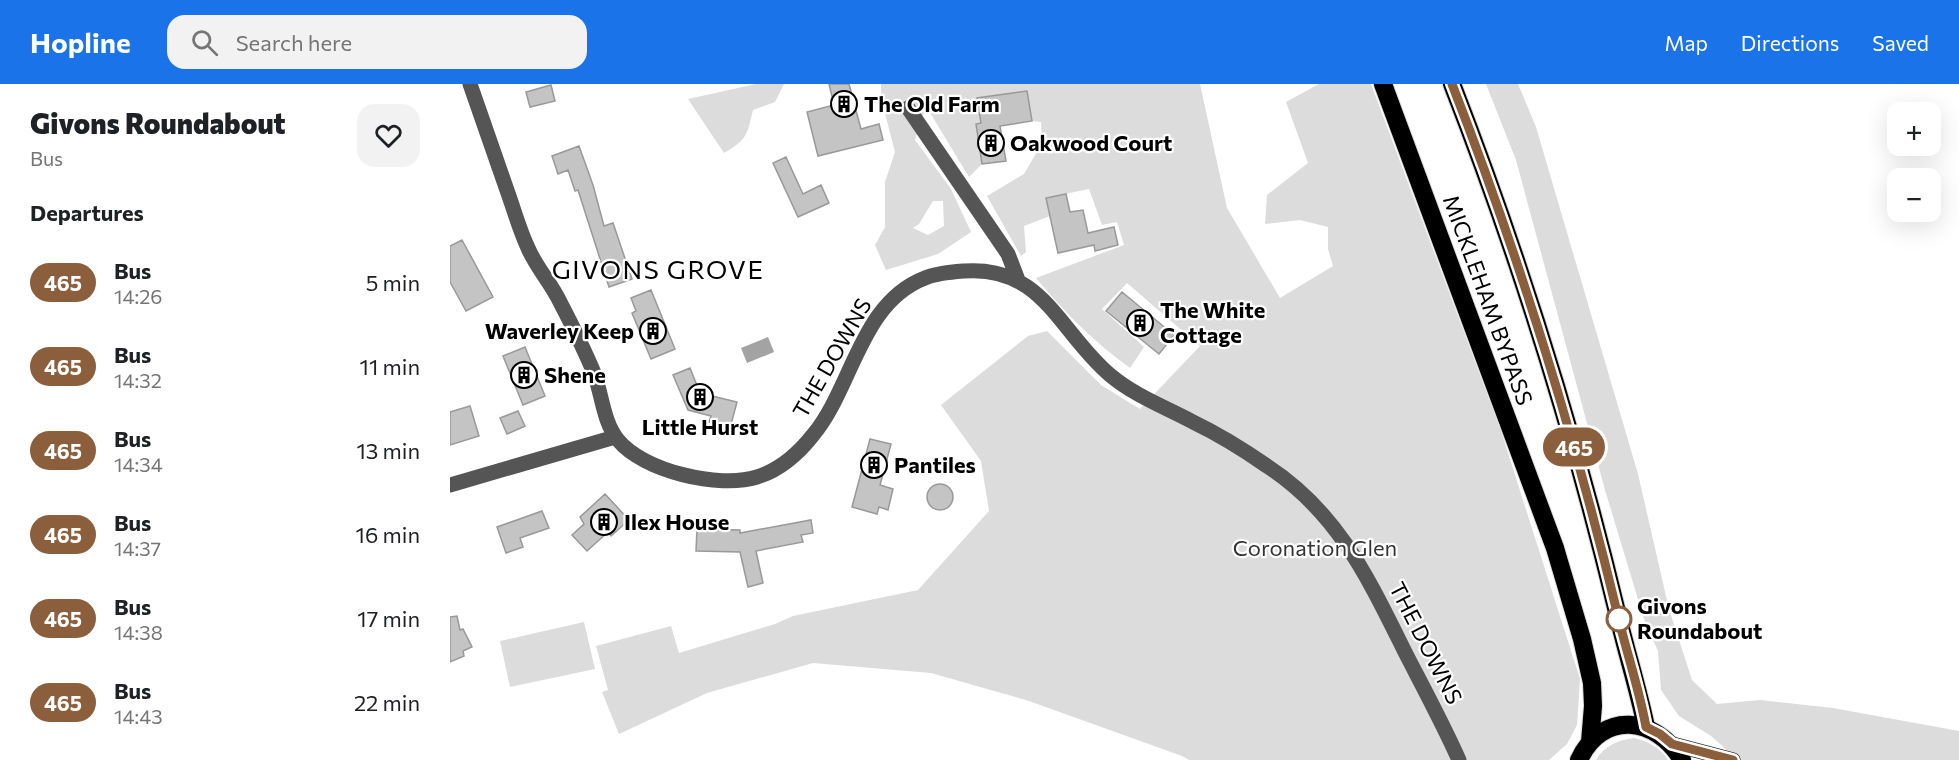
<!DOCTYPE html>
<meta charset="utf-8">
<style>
:root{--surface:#fff;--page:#f2f2f2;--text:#202124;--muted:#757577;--accent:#1a73e8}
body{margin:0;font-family:Commissioner,sans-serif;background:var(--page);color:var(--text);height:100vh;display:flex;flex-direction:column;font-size:22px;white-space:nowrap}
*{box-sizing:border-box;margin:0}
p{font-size:20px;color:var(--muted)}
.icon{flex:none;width:33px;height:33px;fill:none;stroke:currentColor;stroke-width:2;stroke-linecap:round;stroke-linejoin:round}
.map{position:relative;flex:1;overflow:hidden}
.details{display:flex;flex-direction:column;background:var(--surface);width:450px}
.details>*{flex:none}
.badge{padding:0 12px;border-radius:20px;font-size:21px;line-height:39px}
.controls{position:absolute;left:1437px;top:18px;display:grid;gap:12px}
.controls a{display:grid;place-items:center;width:54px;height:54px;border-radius:12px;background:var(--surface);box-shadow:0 6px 24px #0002;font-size:30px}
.map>.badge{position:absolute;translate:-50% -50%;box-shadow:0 0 0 3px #fff}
h2{padding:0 30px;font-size:22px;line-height:54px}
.round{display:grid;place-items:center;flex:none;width:63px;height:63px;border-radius:18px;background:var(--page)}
.headline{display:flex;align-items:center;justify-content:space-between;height:102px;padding:0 30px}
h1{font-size:28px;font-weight:800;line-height:45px}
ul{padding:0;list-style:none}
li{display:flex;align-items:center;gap:18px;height:84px;padding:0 30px}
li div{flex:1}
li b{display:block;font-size:22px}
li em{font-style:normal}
li .badge{min-width:66px;font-weight:700;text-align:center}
header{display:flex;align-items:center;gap:36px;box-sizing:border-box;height:84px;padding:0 30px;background:var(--accent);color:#fff}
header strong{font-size:28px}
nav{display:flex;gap:33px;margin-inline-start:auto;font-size:21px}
.search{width:420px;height:54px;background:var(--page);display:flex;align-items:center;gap:15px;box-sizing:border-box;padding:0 21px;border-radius:18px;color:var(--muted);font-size:22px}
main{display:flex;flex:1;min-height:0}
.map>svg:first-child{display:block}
.green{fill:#dcdcdc;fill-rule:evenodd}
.water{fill:#a3a3a3}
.building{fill:#c4c4c4;stroke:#999;stroke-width:1.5}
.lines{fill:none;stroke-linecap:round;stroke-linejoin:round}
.major-casing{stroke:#dbdbdb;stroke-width:16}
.highway-casing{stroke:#dbdbdb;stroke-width:20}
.minor{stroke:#555;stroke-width:15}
.major{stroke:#000;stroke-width:15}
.highway{stroke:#000;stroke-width:18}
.line-casing{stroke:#fff;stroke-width:14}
.line{stroke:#8b5e3c;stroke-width:9}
.stop-dot{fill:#fff;stroke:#8b5e3c;stroke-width:3}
.labels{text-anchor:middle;stroke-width:4.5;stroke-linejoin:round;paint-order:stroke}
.poi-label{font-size:22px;font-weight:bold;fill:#000;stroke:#fff;text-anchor:start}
.street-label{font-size:22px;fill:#000;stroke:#fff}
.park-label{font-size:22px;fill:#333;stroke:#fff}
.stop-label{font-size:22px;font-weight:bold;fill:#000;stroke:#fff;text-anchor:start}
.quarter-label{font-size:26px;letter-spacing:1.5px;fill:#000;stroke:#fff}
</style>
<header>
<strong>Hopline</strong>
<div class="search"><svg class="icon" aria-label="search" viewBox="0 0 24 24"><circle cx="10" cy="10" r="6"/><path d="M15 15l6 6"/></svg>Search here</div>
<nav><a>Map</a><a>Directions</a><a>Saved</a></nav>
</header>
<main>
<section class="details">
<div class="headline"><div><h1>Givons Roundabout</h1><p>Bus</p></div><a class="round"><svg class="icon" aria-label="heart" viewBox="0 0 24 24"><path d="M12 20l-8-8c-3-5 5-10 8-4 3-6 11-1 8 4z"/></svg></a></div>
<h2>Departures</h2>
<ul>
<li><span class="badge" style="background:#8b5e3c;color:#fff">465</span><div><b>Bus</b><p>14:26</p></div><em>5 min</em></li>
<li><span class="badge" style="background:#8b5e3c;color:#fff">465</span><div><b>Bus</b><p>14:32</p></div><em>11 min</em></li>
<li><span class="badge" style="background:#8b5e3c;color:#fff">465</span><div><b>Bus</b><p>14:34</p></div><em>13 min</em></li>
<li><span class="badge" style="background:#8b5e3c;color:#fff">465</span><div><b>Bus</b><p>14:37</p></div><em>16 min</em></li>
<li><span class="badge" style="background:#8b5e3c;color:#fff">465</span><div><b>Bus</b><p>14:38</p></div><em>17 min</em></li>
<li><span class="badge" style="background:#8b5e3c;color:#fff">465</span><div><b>Bus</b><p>14:43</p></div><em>22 min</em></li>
</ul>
</section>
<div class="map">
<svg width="1509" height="676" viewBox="0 0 1509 676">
<rect width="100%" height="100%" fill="#fff"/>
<path class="green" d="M306,0H334L325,18L303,26C297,51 297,56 274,69L238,15Z
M431,0H750L777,124L830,214L883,182L878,165V143L850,136L815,140L817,111L858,79L836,18L869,0H921L1051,347L1130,595L1127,641L1117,660L1099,676H739L732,672L579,617L481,589L363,579L257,609L169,650L152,608L158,606L146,562L221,542L229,569L325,540L343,532L468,506L539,427L531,377L491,321L578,252L597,247L651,301L690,325L750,262L677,199L652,225L694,263L680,284C644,258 614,228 586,194L674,161L667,138L652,141L639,105L596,114L600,132L574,142L576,168L571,172L537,112L574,90L592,59L591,38L582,37L577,7L528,14L531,39L526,40L532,80L519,93L476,22L465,56L501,105L521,148L488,170L436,186L425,161L435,143V98L445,68L431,14ZM483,117H493L494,142L478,151L463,144L469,140Z
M1036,0H1068L1086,43L1188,390L1219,525L1242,596L1267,620L1310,616L1383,624L1509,647V676H1288L1261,652L1229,632L1211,606L1208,567L1194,535L1155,406L1066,76Z
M134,538L145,585L60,603L50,557Z
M1184,654C1199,658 1210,663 1218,676H1146C1155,661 1168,656 1184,654Z"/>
<path class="water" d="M318,253L324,268L297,279L291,264Z"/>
<path class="building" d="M379,0H399L411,45L429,40L433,56L368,72L357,28L384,21Z
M101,1L105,17L80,23L76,8Z
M577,7L582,37L550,42L556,77L532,80L526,40L531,39L527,14Z
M129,62L143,101L154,142L163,139L182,195L159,203L128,106L125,107L118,86L108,90L102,72Z
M336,73L353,110L371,101L379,119L348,133L323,79Z
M616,110L620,128L633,126L638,149L664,143L668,161L645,167L644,161L608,169L596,114Z
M12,156L43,213L16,227L0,198V162Z
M201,206L225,265L201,275L182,229L186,227L181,214Z
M672,208L724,251L709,270L656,227Z
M75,263L95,312L73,321L53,272Z
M240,284L250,309L287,318L280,344L259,338L261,332L238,326L223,291Z
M20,322L29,352L0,361V328Z
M68,327L75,342L57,350L50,334Z
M420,355L441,360L430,401L443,405L438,426L429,423L427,430L402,423Z
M477 413a13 13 0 1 1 26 0a13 13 0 1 1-26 0Z
M155,410L179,436L161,452L158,448L137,467L122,451L134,440L130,433Z
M92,427L99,444L70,454L73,463L56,469L47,443Z
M361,436L363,449L351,451L353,458L306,467L313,499L298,503L290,468L246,467L247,445L290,446V449Z
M7,532L10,546L13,545L22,563L13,567L14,572L0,578V533Z"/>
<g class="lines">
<defs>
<path id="major" d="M1222,660L1283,676"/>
<path id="highway" d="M933,0L1105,464L1132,555L1142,599L1143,622L1140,658
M1002,0C1069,172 1124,349 1167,528C1176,567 1188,604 1196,643
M1129,676C1152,626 1206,632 1232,676"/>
</defs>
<use href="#major" class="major-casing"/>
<use href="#highway" class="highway-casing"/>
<path class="minor" d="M20,0C33,37 46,75 59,112C65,129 70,147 78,164C86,183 101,199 110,218C122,241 134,265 144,289C152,310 153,338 168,356C193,387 269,405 307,393C330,386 348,370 363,351C403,303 410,219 475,194C487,189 501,188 514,187C593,181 609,248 660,291C685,312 715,323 743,338C768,350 794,366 817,382C889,429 919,496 956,570C974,605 993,640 1009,676
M458,24L558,170L568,196
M0,401L165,353"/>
<use href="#major" class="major"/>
<use href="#highway" class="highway"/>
</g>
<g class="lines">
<defs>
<path id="line" d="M1002,0C1069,172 1124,349 1167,528C1176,567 1189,604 1196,643L1210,650L1222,660L1283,676"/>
</defs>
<use href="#line" class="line-casing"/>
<use href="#line" class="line"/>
</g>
<defs>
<symbol id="building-ring" viewBox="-11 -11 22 22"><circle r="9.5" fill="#fff" stroke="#000" stroke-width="1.5"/><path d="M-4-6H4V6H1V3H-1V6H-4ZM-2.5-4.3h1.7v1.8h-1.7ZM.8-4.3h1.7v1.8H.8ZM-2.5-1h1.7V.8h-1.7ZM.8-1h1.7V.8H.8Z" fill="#000"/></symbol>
</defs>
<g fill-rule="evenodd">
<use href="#building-ring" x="379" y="5" width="30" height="30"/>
<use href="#building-ring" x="526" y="44" width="30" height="30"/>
<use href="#building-ring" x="675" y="224" width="30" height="30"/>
<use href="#building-ring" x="188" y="232" width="30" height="30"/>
<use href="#building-ring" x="59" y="276" width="30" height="30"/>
<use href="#building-ring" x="235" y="298" width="30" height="30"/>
<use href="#building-ring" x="409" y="366" width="30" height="30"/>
<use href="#building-ring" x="139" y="423" width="30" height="30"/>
</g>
<circle class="stop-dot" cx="1169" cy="535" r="12"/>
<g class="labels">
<g class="poi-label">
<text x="414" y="28">The Old Farm</text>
<text x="560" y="67">Oakwood Court</text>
<text x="710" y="234">The White<tspan x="710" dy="25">Cottage</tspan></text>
<text x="184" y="255" text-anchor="end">Waverley Keep</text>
<text x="94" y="299">Shene</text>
<text x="250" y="351" text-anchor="middle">Little Hurst</text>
<text x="444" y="389">Pantiles</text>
<text x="174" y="446">Ilex House</text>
</g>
<g class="street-label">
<text transform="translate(1038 216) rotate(70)" y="8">MICKLEHAM BYPASS</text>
<text transform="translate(382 274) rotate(-60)" y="8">THE DOWNS</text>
<text transform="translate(976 559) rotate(63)" y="8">THE DOWNS</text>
</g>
<g class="park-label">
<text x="865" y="472">Coronation Glen</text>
</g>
<g class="stop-label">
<text x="1187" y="530">Givons<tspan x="1187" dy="25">Roundabout</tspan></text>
</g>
<g class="quarter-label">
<text x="208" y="195">GIVONS GROVE</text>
</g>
</g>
</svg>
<div class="controls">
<a>+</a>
<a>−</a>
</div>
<b class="badge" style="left:1124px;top:363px;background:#8b5e3c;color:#fff">465</b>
</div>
</main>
